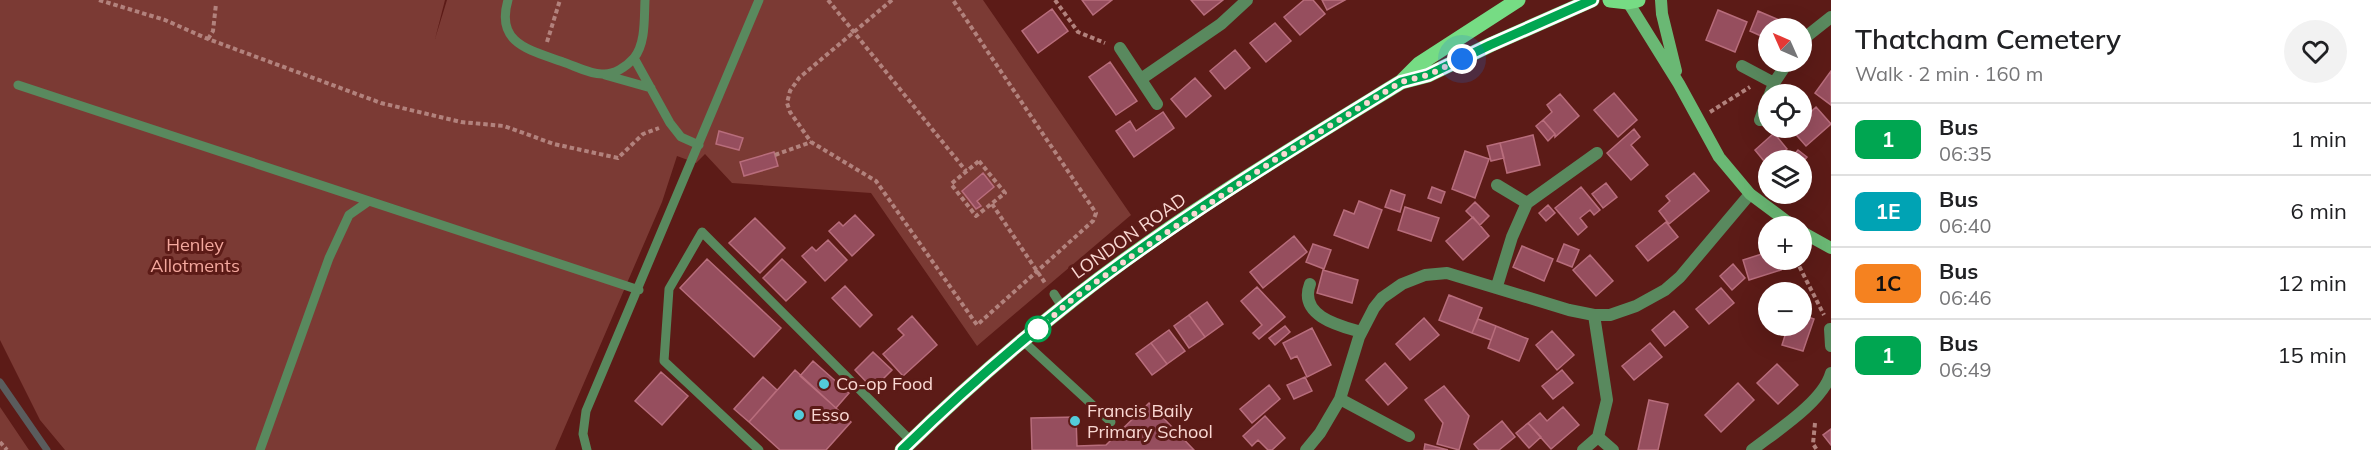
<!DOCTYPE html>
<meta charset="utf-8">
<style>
:root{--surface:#fff;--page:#f2f2f2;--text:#202124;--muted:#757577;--line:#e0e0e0}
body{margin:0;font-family:Mulish,sans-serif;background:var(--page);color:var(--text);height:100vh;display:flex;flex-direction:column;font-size:22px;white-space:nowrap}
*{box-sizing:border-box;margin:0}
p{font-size:20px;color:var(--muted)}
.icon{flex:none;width:33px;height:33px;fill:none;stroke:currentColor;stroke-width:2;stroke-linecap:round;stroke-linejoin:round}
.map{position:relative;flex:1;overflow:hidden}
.sheet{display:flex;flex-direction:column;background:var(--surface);width:540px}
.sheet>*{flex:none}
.badge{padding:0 12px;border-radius:9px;font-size:21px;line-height:39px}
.needle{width:39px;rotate:315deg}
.fabs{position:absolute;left:1758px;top:18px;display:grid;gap:12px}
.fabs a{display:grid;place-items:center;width:54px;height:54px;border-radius:50%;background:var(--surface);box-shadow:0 6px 24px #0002;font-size:30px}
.you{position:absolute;width:30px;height:30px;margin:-15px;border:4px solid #fff;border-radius:50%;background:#1a73e8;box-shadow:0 0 0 9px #1a73e833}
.map>.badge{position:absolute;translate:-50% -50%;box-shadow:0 0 0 3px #fff}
.round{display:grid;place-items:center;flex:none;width:63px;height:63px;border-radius:32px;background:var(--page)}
.head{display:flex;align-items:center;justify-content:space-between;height:102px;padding:0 24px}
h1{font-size:28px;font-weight:600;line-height:45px}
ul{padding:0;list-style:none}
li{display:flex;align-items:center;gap:18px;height:72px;padding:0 24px;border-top:2px solid var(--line)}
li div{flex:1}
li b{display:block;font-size:22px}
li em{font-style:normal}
li .badge{min-width:66px;font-weight:700;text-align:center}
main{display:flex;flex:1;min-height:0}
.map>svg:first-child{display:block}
.green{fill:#7b3a34}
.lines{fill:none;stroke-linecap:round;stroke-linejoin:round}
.stream{stroke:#5a5c5d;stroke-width:7}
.building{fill:#964e5e;stroke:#b86d7c;stroke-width:1.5}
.path{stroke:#b2827d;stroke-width:4;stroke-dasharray:4.5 3;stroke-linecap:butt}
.lane{stroke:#59895e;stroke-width:9}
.street{stroke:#59895e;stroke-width:12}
.secondary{stroke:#6ab874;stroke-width:12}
.primary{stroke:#76dc84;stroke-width:15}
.line-casing{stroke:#fff;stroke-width:14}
.line{stroke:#00a651;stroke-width:9}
.walk{stroke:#fad8d3;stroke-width:6;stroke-dasharray:0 10.8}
.stop-dot{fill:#fff;stroke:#00a651;stroke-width:3}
.poi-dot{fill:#53cbda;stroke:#5c1b17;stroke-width:2}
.labels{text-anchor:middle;stroke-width:6;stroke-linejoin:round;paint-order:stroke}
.street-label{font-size:18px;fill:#fad8d3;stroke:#5c1b17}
.park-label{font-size:18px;fill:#f4a89e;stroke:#5c1b17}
.poi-label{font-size:18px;fill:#fad8d3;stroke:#5c1b17;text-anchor:start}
</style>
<main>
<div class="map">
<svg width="1831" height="450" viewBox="0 0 1831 450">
<rect width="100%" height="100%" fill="#5c1b17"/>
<path class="green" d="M0,0H445L435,39L447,0H983L1131,215L977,346L871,193L732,183L705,154L696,163L677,156L662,202L555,450H65L40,420L0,340Z
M0,407L29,450H0Z"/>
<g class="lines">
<path class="stream" d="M0,382L47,450"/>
</g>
<path class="building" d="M1082,0H1112L1093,15Z
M1191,0H1223L1204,15Z
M1304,0H1313L1325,14L1300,35L1284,17Z
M1322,0H1345L1327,10Z
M1052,9L1068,31L1038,53L1022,31Z
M1718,10L1747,22L1735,52L1706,40Z
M1758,11L1793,26L1792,28H1768V39L1750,31Z
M1275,23L1291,41L1266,62L1250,43Z
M1235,50L1250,68L1225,89L1210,71Z
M1110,62L1137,101L1116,115L1089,77Z
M1831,71V105L1815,93Z
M1195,78L1211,96L1186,117L1171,99Z
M1614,93L1637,120L1618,137L1594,110Z
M1560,94L1579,116L1555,137V134L1543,120L1552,112L1547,105Z
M1816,107L1831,124L1806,146L1791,129L1802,128V120Z
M1163,112L1174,128L1134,157L1116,131L1130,121L1136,131Z
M1543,120L1555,134L1548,141L1536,126Z
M1634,129L1640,137L1631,145L1648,165L1631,180L1607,153Z
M719,131L743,138L739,150L716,144Z
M1774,133L1787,149L1774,160H1768V166L1755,150Z
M1533,135L1540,165L1507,173L1500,143Z
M1500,143L1504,158L1491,161L1487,146Z
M1798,150L1807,157L1802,163V160L1793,156Z
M1465,151L1489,159L1475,198L1452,189Z
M774,152L778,166L744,176L740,162Z
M983,173L994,187L977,201L981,206L976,209L962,191Z
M1694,173L1709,191L1669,224L1659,211L1670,201L1666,196Z
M1606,183L1617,197L1603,208L1592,194Z
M1432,187L1445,192L1441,203L1428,198Z
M1581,187L1600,210L1594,215L1590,210L1580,218L1587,227L1578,235L1555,208Z
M1391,190L1405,195L1400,212L1385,207Z
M1359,201L1382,210L1368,248L1334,235L1344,210L1354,214Z
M1475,202L1489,216L1480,225L1466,211Z
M1548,205L1555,213L1546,221L1539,213Z
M1405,207L1439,218L1431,241L1398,230Z
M855,215L874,235L852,256L829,231L839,222L843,226Z
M1473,217L1489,236L1463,260L1446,241Z
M755,218L785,248L760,273L729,243Z
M1666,222L1678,237L1648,261L1636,246Z
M1294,236L1307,252L1263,288L1250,272Z
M828,240L847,260L825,281L802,256L812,247L816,251Z
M1313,244L1331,250L1324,269L1306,262Z
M1564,244L1579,250L1572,267L1557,261Z
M1522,246L1553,259L1544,281L1513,267Z
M1768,252V260H1777L1781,270L1749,280L1743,260Z
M1590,255L1613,281L1596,296L1573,270Z
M707,259L781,328L754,357L680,288Z
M782,259L806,282L786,301L763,278Z
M1733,264L1745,278L1732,290L1720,276Z
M1323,270L1358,280L1352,303L1317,293Z
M845,286L872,315L860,327L832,298Z
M1257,287L1285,317L1259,339L1253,333L1262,325L1241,301Z
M1721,288L1734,303L1709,324L1696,309Z
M1449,295L1482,308L1472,333L1439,320Z
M1207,302L1223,324L1205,337L1189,315Z
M1674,311L1688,327L1665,346L1652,330Z
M1189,315L1205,337L1189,348L1174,326Z
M1802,315L1814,319L1803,351L1782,345L1788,326H1802Z
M912,316L937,345L903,376L883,354L904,335L898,329Z
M1424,318L1439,335L1410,360L1396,344Z
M1478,319L1496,326L1491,340L1472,333Z
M1285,326L1290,332L1275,345L1269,338Z
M1496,326L1528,339L1519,361L1488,348Z
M1312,328L1331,365L1307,377L1297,356L1291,359L1283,343Z
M1169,330L1185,351L1167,364L1151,343Z
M1552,331L1574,355L1557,370L1536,345Z
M1151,343L1167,364L1152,375L1136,354Z
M1650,343L1662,357L1634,380L1622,366Z
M873,352L892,370L873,389L855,370Z
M813,361L849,393L836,408L800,376Z
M1385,363L1407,388L1388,405L1366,380Z
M1777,364L1798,385L1778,404L1757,383Z
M795,370L851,422L826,450H780L749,422Z
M1562,370L1573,383L1553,399L1542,386Z
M661,372L688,396L662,425L635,401Z
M763,377L777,390L749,422L734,409Z
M1305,377L1312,391L1294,399L1287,385Z
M1738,383L1754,400L1721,432L1705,415Z
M1269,385L1280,399L1252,423L1240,409Z
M1444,386L1469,416L1459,450L1437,444L1443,423L1425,400Z
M1649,400L1668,404L1658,450H1638Z
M1149,403L1194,450H1032L1031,418L1076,417L1077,446L1106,445Z
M1563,407L1579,425L1551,449L1528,423L1540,413L1547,421Z
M1265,416L1285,438L1272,450H1268L1258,440L1252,446L1243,436Z
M1502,421L1515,437L1499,450H1479L1474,444Z
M1528,423L1541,437L1529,448L1516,433Z
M1831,429V445L1823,435Z
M1425,444L1448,450H1424Z"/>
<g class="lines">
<path class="path" d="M99,0L165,20L208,39L381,103L461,122L504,126L554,144L618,158L643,134L659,128
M828,0L966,171
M892,0L799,78L790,91L787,103L790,112L811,142L876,181L977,325L1093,221L1096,213L953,0
M1055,0L1078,32L1105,43
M208,39L213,31L216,4
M547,42L560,0
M1710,112L1750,87
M775,155L811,142
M979,161L1005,193L976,216L951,184Z
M992,204L1045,283
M1796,260L1824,315
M1815,423L1813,444L1817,450
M0,442L7,450"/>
<path class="lane" d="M508,0C495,44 530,50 563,62C575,66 589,74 602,74C614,75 626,67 634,58C646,43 644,18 645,0
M634,58L670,123L681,137L699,145
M605,75L651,88
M18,85L639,290
M1054,294L1063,308
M1023,341L1111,422
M260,450L329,258L349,215L369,201
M587,450L583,434L586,411L759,0
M759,450L664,361L669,289L702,232L911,441"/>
<path class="street" d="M1802,40L1831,17
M1120,48L1157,104
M1742,66L1774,83
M1141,79L1221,24L1247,0
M1770,94L1774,83L1788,62
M1760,120L1768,98
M1497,185L1527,203
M1310,284C1298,316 1340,326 1361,332
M1497,286L1512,237L1527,203L1597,153
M1830,329L1831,346
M1340,399L1409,436
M1598,437L1613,450
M1306,450L1320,433L1340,399L1359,337L1374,308L1382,298L1402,284L1425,275L1447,273L1569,310L1594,315H1610L1636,306L1665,290L1680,277L1750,194
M1583,450L1598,437L1607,400L1594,315
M1752,450C1775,432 1823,402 1831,373"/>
<path class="secondary" d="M1661,0L1662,14L1676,71
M1628,2L1679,84L1719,157L1750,194L1793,226
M1802,232L1831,248"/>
<path class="primary" d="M1610,0L1628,2L1638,0
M1401,82L1428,75L1490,45L1592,0
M902,450C957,396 1015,345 1076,297C1178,217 1290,150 1401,82L1419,64L1518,0"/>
</g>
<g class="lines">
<defs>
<path id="line" d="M902,450C957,396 1015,345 1076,297C1178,218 1290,150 1401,82L1428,75L1490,45L1592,0"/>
</defs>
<use href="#line" class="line-casing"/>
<use href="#line" class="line"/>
<path class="walk" d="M1038,329L1074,298L1139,251L1276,159L1401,82L1428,75L1462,59"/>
</g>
<circle class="stop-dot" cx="1038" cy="329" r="12"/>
<g class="poi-dot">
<circle cx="824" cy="384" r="6"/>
<circle cx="799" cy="415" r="6"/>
<circle cx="1075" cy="421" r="6"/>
</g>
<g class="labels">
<g class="street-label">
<text transform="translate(1129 236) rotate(-35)" y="6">LONDON ROAD</text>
</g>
<g class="park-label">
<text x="195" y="251">Henley<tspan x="195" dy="21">Allotments</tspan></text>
</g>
<g class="poi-label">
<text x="836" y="390">Co-op Food</text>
<text x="1087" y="417">Francis Baily<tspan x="1087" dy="21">Primary School</tspan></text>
<text x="811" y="421">Esso</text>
</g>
</g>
</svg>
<div class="fabs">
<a><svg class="needle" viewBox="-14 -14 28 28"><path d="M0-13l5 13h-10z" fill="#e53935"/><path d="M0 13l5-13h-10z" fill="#757577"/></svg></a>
<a><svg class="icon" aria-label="locate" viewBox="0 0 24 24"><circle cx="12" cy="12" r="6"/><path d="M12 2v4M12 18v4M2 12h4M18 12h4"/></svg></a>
<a><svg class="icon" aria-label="layers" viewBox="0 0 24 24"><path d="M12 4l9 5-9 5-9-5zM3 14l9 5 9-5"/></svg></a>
<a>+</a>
<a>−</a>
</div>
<div class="you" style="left:1462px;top:59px"></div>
</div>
<section class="sheet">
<div class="head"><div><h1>Thatcham Cemetery</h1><p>Walk · 2 min · 160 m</p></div><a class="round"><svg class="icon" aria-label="heart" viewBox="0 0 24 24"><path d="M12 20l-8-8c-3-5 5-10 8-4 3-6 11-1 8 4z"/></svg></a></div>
<ul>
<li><span class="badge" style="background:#00a651;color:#fff">1</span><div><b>Bus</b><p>06:35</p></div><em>1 min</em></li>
<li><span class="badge" style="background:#00a3b4;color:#fff">1E</span><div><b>Bus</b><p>06:40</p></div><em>6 min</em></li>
<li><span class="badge" style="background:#f58220;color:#111">1C</span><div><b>Bus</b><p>06:46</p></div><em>12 min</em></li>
<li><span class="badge" style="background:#00a651;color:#fff">1</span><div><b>Bus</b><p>06:49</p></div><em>15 min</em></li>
</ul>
</section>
</main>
